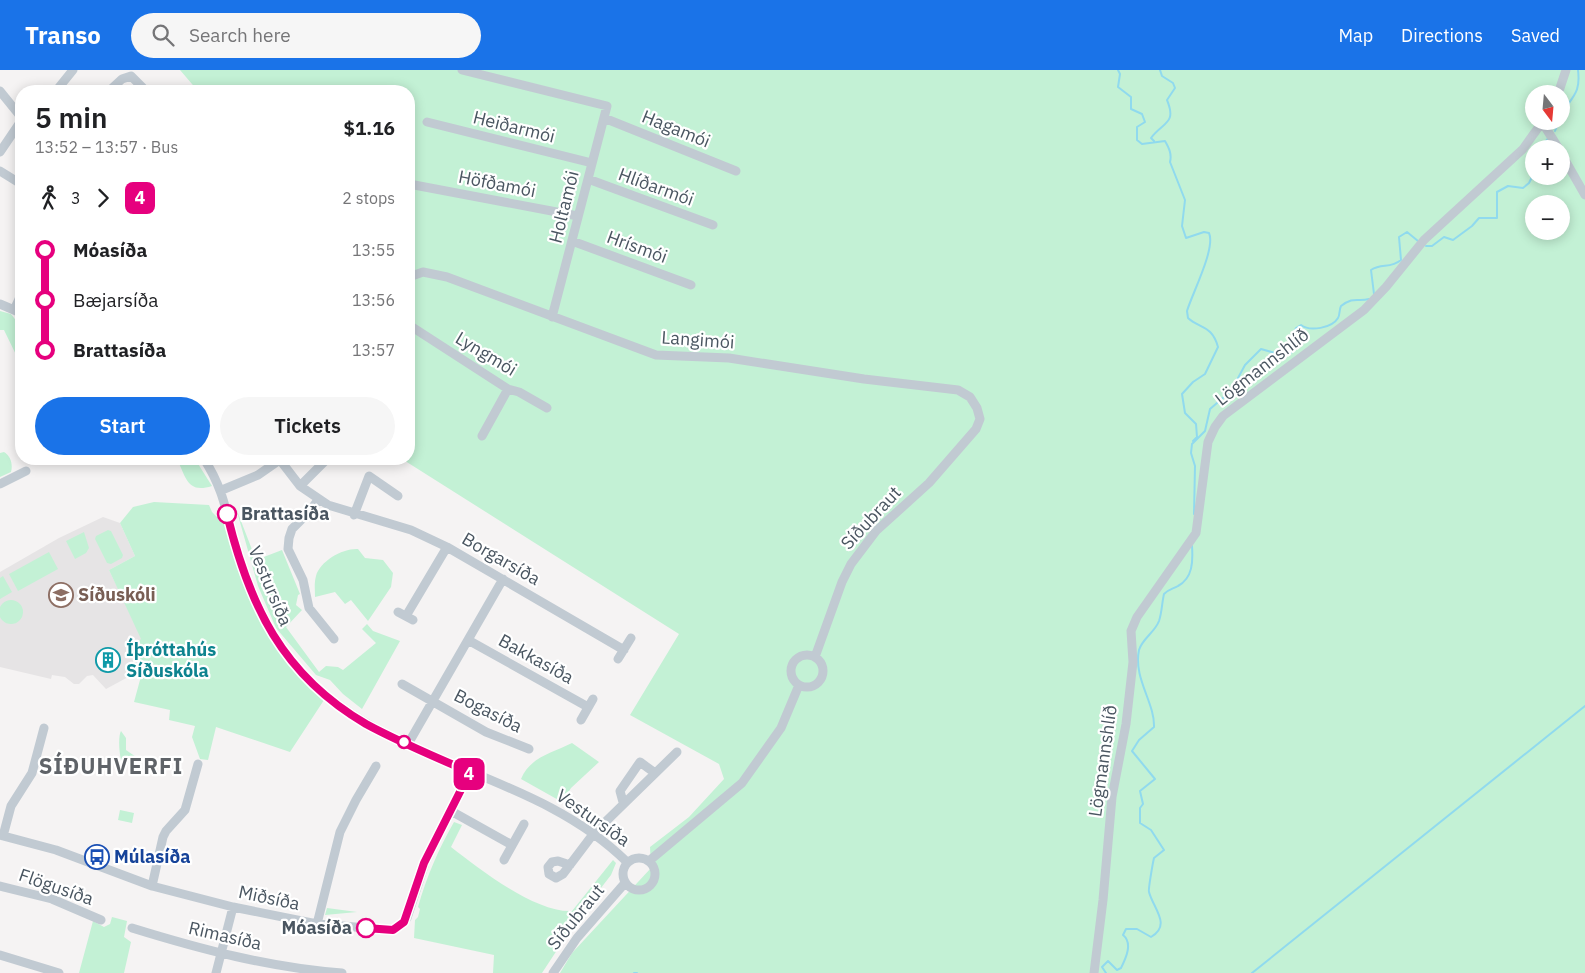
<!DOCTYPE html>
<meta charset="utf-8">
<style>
:root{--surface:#fff;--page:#f6f6f6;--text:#202124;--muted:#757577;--accent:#1a73e8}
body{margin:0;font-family:"IBM Plex Sans",sans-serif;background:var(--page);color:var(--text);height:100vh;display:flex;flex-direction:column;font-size:19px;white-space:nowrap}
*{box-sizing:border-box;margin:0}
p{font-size:16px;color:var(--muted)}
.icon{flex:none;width:28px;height:28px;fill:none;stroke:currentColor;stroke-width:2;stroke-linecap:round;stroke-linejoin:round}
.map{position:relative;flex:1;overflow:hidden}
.panel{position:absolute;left:15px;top:15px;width:400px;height:380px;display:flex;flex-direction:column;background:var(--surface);border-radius:20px;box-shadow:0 2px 12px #0003}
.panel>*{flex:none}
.badge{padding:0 10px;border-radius:8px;font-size:18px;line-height:32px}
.needle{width:32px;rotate:164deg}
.tools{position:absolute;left:1525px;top:15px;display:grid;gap:10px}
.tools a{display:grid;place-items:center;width:45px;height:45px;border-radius:50%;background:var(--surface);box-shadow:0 2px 12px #0003;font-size:25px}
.map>.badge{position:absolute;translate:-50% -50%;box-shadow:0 0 0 2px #fff}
.legs{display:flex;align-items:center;gap:8px;height:55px;padding:0 20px;font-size:16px}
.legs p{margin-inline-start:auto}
.headline{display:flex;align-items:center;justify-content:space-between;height:85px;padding:0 20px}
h1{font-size:28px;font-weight:600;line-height:38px}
.button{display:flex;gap:10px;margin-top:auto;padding:10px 20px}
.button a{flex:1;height:58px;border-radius:30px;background:var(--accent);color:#fff;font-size:20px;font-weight:600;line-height:58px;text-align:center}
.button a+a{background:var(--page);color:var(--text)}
ul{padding:0 20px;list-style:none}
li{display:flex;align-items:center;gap:18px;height:50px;font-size:19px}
li i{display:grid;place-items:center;width:8px;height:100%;margin:0 6px;background:currentColor}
li i::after{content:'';width:12px;height:12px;margin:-6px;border:4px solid;border-radius:50%;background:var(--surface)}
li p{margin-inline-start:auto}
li:first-child i{background:linear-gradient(#0000 50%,currentColor 0)}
li:last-child i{background:linear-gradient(currentColor 50%,#0000 0)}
header{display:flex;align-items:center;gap:30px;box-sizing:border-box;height:70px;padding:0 25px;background:var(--accent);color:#fff}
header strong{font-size:24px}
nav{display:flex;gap:28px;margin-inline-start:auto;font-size:18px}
.search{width:350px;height:45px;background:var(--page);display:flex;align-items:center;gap:12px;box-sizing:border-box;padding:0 18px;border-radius:28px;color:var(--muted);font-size:19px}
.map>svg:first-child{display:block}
.education{fill:#e6e4e5}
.green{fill:#c3f1d5;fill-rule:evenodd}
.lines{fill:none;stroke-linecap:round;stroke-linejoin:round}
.stream{stroke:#90daee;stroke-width:2}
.minor{stroke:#c1cad2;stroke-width:9}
.line-1-casing{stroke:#fff;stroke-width:11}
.line-1{stroke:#e6007e;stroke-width:8}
.stop-1-dot{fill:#fff;stroke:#e6007e;stroke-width:2.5}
.labels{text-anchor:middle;stroke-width:4.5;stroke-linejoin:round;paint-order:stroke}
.street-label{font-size:18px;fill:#4a5661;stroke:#fff}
.stop-label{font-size:18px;font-weight:bold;fill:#4a5661;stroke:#fff;text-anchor:start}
.education-label{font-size:18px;font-weight:bold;fill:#785e54;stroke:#fff;text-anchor:start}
.culture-label{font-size:18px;font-weight:bold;fill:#0d838f;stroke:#fff;text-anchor:start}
.transit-label{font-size:18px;font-weight:bold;fill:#164399;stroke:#fff;text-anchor:start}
.district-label{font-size:22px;font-weight:bold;letter-spacing:1px;fill:#5f6368;stroke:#fff}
</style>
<header>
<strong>Transo</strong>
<div class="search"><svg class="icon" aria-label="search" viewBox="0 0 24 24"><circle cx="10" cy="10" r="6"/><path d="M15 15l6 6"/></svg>Search here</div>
<nav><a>Map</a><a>Directions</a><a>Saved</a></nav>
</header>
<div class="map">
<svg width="1585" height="903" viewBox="0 0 1585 903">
<rect width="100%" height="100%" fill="#f5f3f3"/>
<path class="education" d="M103,447L120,453L135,486L109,500L142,569L136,573L143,599L106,619L93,605L87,606L79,614H74L65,607L52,605L51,609L0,597V502L59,468Z"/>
<path class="green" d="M180,0H1585V903H560L572,883L651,798L650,777L689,747L724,709L719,694L630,645L679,564L402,389H409V21H198ZM1534,24H1561V51H1534ZM1534,79H1561V106H1534ZM1534,134H1561V161H1534Z
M0,241L11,244L21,257V295L4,260H0Z
M4,382C11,386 13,395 11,402L0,407V383Z
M177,389H195L212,416C187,424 186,407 177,389Z
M154,432L209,435L212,442L224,454L247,518L290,595L324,630L290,682L216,657L208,690L200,689L192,667L195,656L169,650L170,640L134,632L143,599L136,573L141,569L109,500L135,486L120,453L133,437Z
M236,438L256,490L282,480L300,524L298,525L296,535L302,540L286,557L319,602L326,596L338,597L343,600L376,573L362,559L367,554L373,561L400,571L362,639L343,624L330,610L316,605L276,558L258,516Z
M108,460L111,461L123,485L122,488L111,494L107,493L95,469L96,466Z
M84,462L89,478L86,483L75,489L66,471Z
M358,479L365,488L383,490L393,503L391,517L368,551L351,530L345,534L335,522L315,527C315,520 314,513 316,506C320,491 343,478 358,479Z
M49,482L58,499L18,521L9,504Z
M3,506L12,522L0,529V508Z
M-1 542a12 12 0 1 1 24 0a12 12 0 1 1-24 0Z
M121,661L126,668V680L139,689L132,695L122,692C119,686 118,666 121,661Z
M572,673L599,692L571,718L562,732L521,709C530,687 552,683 572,673Z
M120,740L134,743L132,753L118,750Z
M454,752L462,755L451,777C479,799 536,843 572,841L613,790L616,793L611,805L580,845L542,903H493L494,885L414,868L415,850L418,847L420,839L418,837C427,806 438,780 454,752Z
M327,838L357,842L325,845Z
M112,847L127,851L124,867L131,872L124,903H79L93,851L104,857L110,854Z"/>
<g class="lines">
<path class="stream" d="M1118,0L1120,4L1118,17L1131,27V39L1142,44L1145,52L1137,57V70L1142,74L1165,71C1169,78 1172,84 1170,92L1185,130L1182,156L1186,168L1204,162L1209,163C1216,178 1192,224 1187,241L1188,248C1200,259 1212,255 1218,277L1205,304L1193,312L1182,324L1185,343L1196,354L1197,367L1193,371
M1561,45C1572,26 1581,24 1578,0
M1555,61L1559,51
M1154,71L1151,68C1163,52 1177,54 1167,30L1175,18L1173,13L1162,6L1160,0
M1546,79L1545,72L1549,67
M1426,176H1432L1444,167L1453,170L1472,156L1479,148H1497V122L1508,116L1523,118L1529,113L1534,103
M1374,224L1371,200C1382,193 1390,199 1401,190L1399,167L1407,162L1418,171
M1194,444L1195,396L1191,383L1192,374L1205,361L1210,339L1231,321L1245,295L1261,279L1282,285L1291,283L1294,277L1291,270L1296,258L1301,255C1310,262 1332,258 1338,248C1340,245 1339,240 1341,236C1354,226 1357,232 1369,229
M634,903H637
M1106,903L1102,897L1108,891L1117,900L1121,898C1126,888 1133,873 1123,865L1126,859H1137L1151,867C1172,855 1153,838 1149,822C1148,820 1153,792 1154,788L1164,780L1151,760L1140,753V738L1143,734L1140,721L1155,709L1132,681L1139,670L1154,657C1155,633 1133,608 1139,580C1142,569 1155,562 1159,551C1162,542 1162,532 1164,524C1169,519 1173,519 1178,516C1193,508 1193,491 1192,476
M1252,903L1585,636"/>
<path class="minor" d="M462,0L607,36L552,247
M0,21L21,47
M56,21L73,0
M109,21L122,9L131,6L146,21
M1558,24L1566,0
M604,48L736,101
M427,52L592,93
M1542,52L1559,79
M0,82L21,51
M1561,83L1585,125
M0,101L21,114
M588,109L713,155
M409,114L578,146
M572,171L691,215
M409,207L423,202L447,207L656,285L729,288L864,309L958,320L970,327L977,338L980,349L976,359L929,413L876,461L851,494L842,512L815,587
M0,234L21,243
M14,240L21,225
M409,255L508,319L519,322L547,338
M482,366L508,319
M204,389C223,418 226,441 235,474C247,518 265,560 295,595C383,697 532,698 627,792
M280,390L300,416L328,435L411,460L447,477L624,580
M0,414L26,401
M300,416L327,389
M222,420L258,405L281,389
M318,430L310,441L292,459L289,468L288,479L303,510L309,538L334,569
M354,445L369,406L398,426
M398,542L413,550
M406,546L447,477
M468,570L588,637
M791 601a16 16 0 1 1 32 0a16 16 0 1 1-32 0Z
M618,589L631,568
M402,614L486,662L529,679
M581,650L593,629
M408,674L503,509
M623,732L620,721L640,692L655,703
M451,741L512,775
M0,765L56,780L152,816L233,837L317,854L393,860L401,855L407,848L425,793L470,702
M3,766L11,736L32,703L44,658
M623 804a16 16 0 1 1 32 0a16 16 0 1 1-32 0Z
M504,790L524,754
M649,791L742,713L781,658L799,615
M570,795L558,791L552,792L548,797L549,804L556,808L563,804L594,763L677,682
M0,816L52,829L101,850
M152,816L163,767L166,761L185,740L198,694
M317,854L340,762L356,730L376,696
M132,858C200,879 271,898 342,903
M0,885L59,903
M216,903L233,837
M553,903L577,868L625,813
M1094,903L1103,830L1112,727L1126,654L1133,592L1131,561L1137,547L1196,463L1208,372L1215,357L1223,346L1364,240L1386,217L1424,170L1523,79L1543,51"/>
</g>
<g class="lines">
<defs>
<path id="line-1" d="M227,444C249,535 282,605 366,654C399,672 435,687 470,702L424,793L404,852L393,860L366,858"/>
</defs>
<use href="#line-1" class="line-1-casing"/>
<use href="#line-1" class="line-1"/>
</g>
<defs>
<symbol id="school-ring" viewBox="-11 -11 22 22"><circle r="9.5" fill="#fff" stroke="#8d6e63" stroke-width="1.5"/><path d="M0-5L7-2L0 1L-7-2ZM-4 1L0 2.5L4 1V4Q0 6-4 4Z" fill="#8d6e63"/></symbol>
<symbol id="building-ring" viewBox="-11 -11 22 22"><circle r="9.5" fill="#fff" stroke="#0f9aa8" stroke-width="1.5"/><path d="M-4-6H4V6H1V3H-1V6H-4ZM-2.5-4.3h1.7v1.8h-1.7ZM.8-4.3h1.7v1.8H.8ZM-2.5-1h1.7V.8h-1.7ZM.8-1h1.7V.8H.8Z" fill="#0f9aa8"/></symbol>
<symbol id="bus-ring" viewBox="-11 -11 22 22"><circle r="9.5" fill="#fff" stroke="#1a4fb4" stroke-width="1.5"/><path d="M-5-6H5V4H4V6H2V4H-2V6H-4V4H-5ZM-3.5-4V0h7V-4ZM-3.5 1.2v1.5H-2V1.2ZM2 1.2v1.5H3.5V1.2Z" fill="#1a4fb4"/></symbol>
</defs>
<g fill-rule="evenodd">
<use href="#school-ring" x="47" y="511" width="28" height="28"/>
<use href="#building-ring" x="94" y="576" width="28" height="28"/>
<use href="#bus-ring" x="83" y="773" width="28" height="28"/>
</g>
<g class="stop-1-dot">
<circle cx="227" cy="444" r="9"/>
<circle cx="404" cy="672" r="6"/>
<circle cx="366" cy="858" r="9"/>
</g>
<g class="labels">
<g class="street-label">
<text transform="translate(514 57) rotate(14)" y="6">Heiðarmói</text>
<text transform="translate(676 59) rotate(22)" y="6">Hagamói</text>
<text transform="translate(497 114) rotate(11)" y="6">Höfðamói</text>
<text transform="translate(656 117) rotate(20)" y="6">Hlíðarmói</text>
<text transform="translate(564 137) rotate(-76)" y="6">Holtamói</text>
<text transform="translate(637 177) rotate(20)" y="6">Hrísmói</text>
<text transform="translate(698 270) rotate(4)" y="6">Langimói</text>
<text transform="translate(486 284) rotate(31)" y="6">Lyngmói</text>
<text transform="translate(1262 297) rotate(-38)" y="6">Lögmannshlíð</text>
<text transform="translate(871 448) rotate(-47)" y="6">Síðubraut</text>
<text transform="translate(501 489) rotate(30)" y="6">Borgarsíða</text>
<text transform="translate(270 516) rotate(67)" y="6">Vestursíða</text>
<text transform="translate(536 589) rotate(29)" y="6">Bakkasíða</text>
<text transform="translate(488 641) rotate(27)" y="6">Bogasíða</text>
<text transform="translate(1103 691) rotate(-82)" y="6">Lögmannshlíð</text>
<text transform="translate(593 748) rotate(35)" y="6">Vestursíða</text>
<text transform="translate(56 817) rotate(19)" y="6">Flögusíða</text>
<text transform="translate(269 828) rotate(12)" y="6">Miðsíða</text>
<text transform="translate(576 847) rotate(-51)" y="6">Síðubraut</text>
<text transform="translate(225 866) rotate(13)" y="6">Rimasíða</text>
</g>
<g class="stop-label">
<text x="241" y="450">Brattasíða</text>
<text x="352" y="864" text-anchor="end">Móasíða</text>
</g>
<g class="education-label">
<text x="78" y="531">Síðuskóli</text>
</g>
<g class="culture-label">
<text x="126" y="586">Íþróttahús<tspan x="126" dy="21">Síðuskóla</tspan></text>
</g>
<g class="transit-label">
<text x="114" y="793">Múlasíða</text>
</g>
<g class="district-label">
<text x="111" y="704">SÍÐUHVERFI</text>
</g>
</g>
</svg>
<div class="tools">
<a><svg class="needle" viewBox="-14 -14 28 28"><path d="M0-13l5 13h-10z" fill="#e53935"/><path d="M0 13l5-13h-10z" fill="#757577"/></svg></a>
<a>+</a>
<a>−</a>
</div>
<b class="badge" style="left:469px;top:704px;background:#e6007e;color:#fff">4</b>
<section class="panel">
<div class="headline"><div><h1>5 min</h1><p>13:52 – 13:57 · Bus</p></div><b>$1.16</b></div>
<div class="legs"><svg class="icon" aria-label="walk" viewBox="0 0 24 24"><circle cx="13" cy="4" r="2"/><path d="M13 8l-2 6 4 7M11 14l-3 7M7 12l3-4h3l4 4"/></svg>3<svg class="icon" aria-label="forward" viewBox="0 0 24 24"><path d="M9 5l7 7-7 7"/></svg><b class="badge" style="background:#e6007e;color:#fff">4</b><p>2 stops</p></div>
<ul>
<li><i style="color:#e6007e"></i><b>Móasíða</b><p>13:55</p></li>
<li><i style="color:#e6007e"></i><span>Bæjarsíða</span><p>13:56</p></li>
<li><i style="color:#e6007e"></i><b>Brattasíða</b><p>13:57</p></li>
</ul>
<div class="button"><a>Start</a><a>Tickets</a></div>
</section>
</div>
